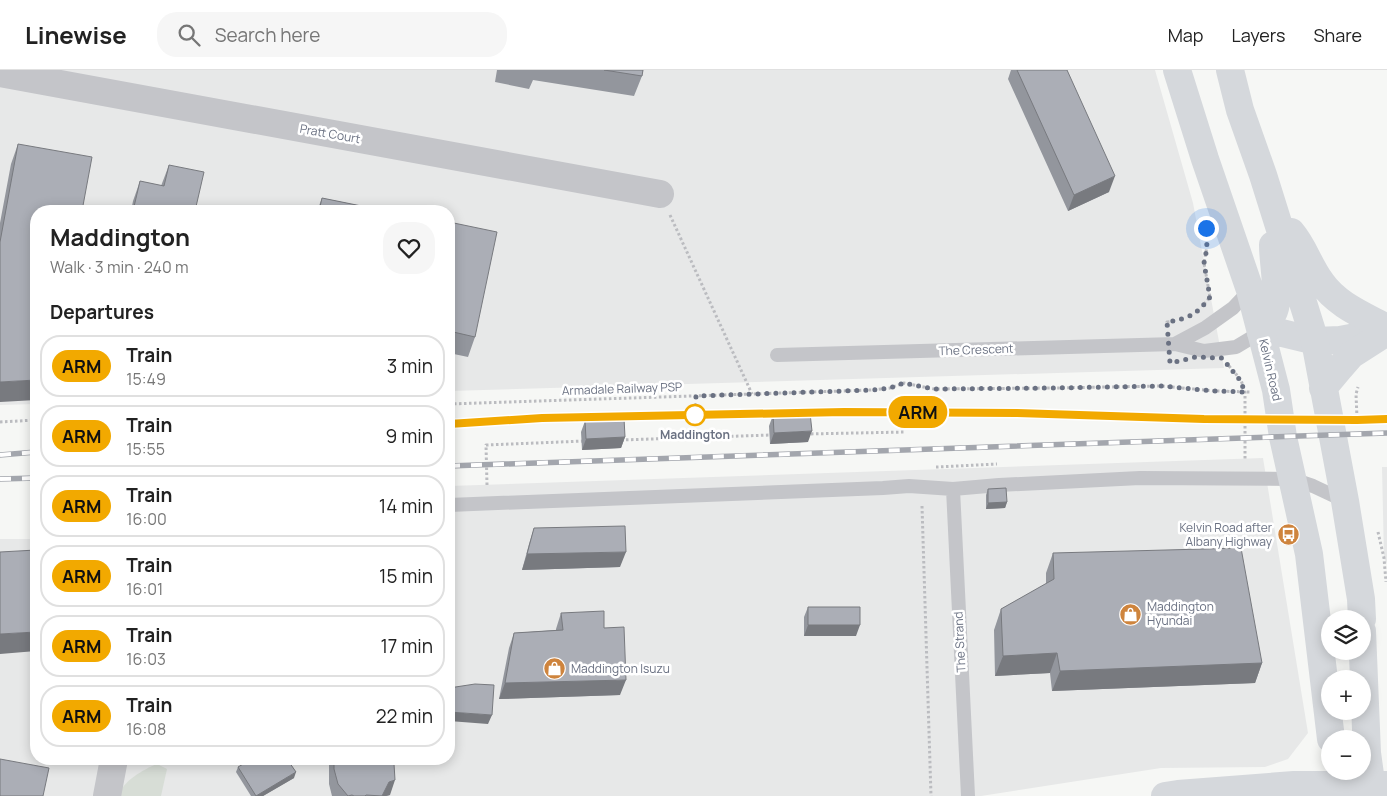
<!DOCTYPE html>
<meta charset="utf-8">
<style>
:root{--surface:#fff;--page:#f6f6f6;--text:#222;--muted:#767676;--line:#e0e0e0}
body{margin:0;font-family:Manrope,sans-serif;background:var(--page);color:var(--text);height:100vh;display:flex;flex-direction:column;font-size:19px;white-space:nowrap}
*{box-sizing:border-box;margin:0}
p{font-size:16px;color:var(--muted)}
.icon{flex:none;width:28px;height:28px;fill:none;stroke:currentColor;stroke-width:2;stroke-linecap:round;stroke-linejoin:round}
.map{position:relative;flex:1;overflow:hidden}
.drawer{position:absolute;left:30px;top:135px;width:425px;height:560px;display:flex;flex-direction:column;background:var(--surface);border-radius:20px;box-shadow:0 2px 12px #0003}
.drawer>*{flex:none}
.badge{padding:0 10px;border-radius:16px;font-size:18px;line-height:32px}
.tools{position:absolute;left:1321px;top:540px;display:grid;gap:10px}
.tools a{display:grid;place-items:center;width:50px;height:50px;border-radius:50%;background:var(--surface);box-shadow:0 2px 12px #0003;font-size:25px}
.you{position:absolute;width:25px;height:25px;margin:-12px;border:4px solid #fff;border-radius:50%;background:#1a73e8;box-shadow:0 0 0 8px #1a73e833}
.map>.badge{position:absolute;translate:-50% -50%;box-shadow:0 0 0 2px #fff}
h2{padding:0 20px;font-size:19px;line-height:45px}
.round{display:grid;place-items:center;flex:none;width:52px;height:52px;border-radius:20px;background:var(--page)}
.summary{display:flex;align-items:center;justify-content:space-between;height:85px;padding:0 20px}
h1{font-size:24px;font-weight:700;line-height:38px}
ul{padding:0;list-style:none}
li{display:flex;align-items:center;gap:15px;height:62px;margin:0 10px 8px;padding:0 10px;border:2px solid var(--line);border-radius:20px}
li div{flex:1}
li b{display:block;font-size:19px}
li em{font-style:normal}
li .badge{min-width:55px;font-weight:700;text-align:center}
header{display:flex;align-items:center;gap:30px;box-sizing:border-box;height:70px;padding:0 25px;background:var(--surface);border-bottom:1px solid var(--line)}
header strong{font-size:24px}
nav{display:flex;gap:28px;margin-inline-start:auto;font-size:18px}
.search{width:350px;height:45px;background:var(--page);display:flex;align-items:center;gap:12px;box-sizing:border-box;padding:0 18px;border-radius:20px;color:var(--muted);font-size:19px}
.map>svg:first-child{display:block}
.built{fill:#e7e8e8}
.green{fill:#d7ddd6}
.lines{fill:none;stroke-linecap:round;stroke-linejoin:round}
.path{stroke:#bbbcc0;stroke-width:3;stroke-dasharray:2.5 2.5;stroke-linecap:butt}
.lane{stroke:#c4c5c9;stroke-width:14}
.street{stroke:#c4c5c9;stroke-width:28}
.secondary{stroke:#d5d8dc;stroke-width:28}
.primary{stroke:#d5d8dc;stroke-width:28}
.highway{stroke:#d5d8dc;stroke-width:28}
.rail-casing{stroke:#a3a6ad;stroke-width:5.5}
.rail{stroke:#fff;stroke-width:4;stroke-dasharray:11;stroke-linecap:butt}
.wall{fill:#93969d}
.shaded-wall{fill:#787a7f}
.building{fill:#abaeb6;stroke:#787a7f}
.line-casing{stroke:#fff;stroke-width:11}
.line{stroke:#f2a900;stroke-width:8}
.walk{stroke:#6a7182;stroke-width:5;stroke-dasharray:0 9}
.stop-dot{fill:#fff;stroke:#f2a900;stroke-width:2.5}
.labels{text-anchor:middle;stroke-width:5;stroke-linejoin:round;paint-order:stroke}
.street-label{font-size:12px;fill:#6a7182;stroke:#fff}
.stop-label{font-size:12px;font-weight:bold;fill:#6a7182;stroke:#fff}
.poi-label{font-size:12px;fill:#6a7182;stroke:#fff;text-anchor:start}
</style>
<header>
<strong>Linewise</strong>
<div class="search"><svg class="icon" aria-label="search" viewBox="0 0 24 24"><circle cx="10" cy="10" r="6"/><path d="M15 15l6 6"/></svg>Search here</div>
<nav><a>Map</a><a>Layers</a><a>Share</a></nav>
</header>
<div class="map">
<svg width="1387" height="726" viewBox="0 0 1387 726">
<rect width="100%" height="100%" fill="#f6f7f5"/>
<path class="built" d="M0,0H1155L1193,133L1224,298L449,321V141H36V334L0,335Z
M1263,388L1308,663L1288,689L1265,697L1161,698L981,726H0V469H36V689H449V416Z
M1382,397H1387V494L1384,488Z"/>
<path class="green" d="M157,694L167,699L161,726H119C121,712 144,699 157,694Z"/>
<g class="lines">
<path class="path" d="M670,145L752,324
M1204,234L1210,227L1204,193L1207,176
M1168,257L1167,252L1176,251
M1229,296L1241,310L1245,322V390
M449,334L872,320L890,318L904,313L934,319L1053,318L1161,316L1215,321L1251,322
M1357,348L1356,324L1358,317
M0,352L36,350
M806,364L905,362
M621,370L772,365
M936,397L997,394
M487,415L486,375L585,371
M922,436L931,726
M1378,462L1384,488L1386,512"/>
<path class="lane" d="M1175,274L1205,258L1233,238L1250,220
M777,285L1175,274L1204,281L1236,277L1261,262
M953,419L968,726
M449,435L883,418L909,416L953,419L999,415L1140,408L1292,409L1313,416L1345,431"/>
<path class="street" d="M0,3L660,124
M107,726L114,689"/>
<path class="secondary" d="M1261,262L1282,263L1315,271L1340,270L1387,261"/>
<path class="primary" d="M1177,0L1205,89L1250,220L1276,320L1283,367L1309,484L1331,669
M1230,0L1240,40L1263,105L1315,271L1345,431L1361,529L1362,549
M1291,162C1304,177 1309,196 1321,212C1337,235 1363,245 1387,258
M1261,262C1266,255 1273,247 1275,238C1279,221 1273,193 1273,175
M1323,318L1338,300L1351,285L1387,262
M1362,561L1367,683L1373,726"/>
<path class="highway" d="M1165,726L1178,724L1294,715H1387"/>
<defs>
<path id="rail" d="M449,354L542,348L844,342L1017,343L1204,349L1357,350L1387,349
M0,385L36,382
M449,396L1387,363
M0,409L36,408"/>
</defs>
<use href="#rail" class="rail-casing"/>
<use href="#rail" class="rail"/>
</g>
<path class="wall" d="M497,0H643L642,6L634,26L533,10L529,19L495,12Z
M1011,0H1067L1109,122L1068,141L1008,9Z
M18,74L0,332V153L11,94Z
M169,95L195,141H131L133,131L140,111L161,116Z
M322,128L386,141H317Z
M449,152L475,267L468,287L449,283Z
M773,345L808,372L770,374L769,356Z
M585,351L625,367L621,378L582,380L581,362Z
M988,419L1007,432L1005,438L986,439V425Z
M534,458L620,497L522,500L529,474Z
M1053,483L1262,593L1255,613L1052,621L1050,603L995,606L994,560L1001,539L1046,514V503Z
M808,537L856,566H804V547Z
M561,543L604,558L620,625L499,629L509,578L514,563L556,560V559Z
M329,689H387L390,725L386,726H332L329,714Z
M238,697L294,708L263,726H251L236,702Z"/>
<path class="shaded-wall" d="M1115,106L1109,122L1068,141L1074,125Z
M36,310V330L0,332V312Z
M812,361L808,372L770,374L774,363Z
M625,367L621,378L582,380L586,369Z
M1007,432L1005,438L986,439L988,433Z
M626,482L620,497L522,500L527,484Z
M808,555H860L856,566H804Z
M36,562V581L0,584V564Z
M1057,583L1050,603L995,606L1003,586Z
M1262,593L1255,613L1052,621L1060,601Z
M626,610L620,625L499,629L505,613Z
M449,642L492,645L488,654L449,651Z
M296,702L294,708L263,726H256Z
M395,710L390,725L386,726H382L389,712Z"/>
<path class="building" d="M604,0H643L642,6Z
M1017,0H1067L1115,106L1074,125Z
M18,74L92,87L82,141H36V310L0,312V172Z
M169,95L204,102L195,141H133L140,111L164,116Z
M322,128L386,141H319Z
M449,152L497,162L475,267L449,261Z
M810,343L812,361L774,363L773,345Z
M624,348L625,367L586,369L585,351Z
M1006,418L1007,432L988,433V419Z
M625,456L626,482L527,484L534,458Z
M1241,478L1262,593L1060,601L1057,583L1003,586L1001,539L1054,509L1053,483Z
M36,480V562L0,564V482Z
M808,537H860V555H808Z
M604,541V558L624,557L626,610L505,613L514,563L563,560L561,543Z
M475,614L494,615L492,645L449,642V618Z
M0,689L49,698L43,726H0Z
M252,689H287L296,702L256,726L238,697Z
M334,689H387V694H394L395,710L389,712L382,726L366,725L365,726H354L352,725L348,726L338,714L334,699Z"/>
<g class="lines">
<defs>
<path id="line" d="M449,354L542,348L844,342L1017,343L1204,349L1357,350L1387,349"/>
</defs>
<use href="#line" class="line-casing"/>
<use href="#line" class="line"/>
<path class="walk" d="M695,345L696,326L872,320L890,318L904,313L934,319L1053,318L1161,316L1214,321L1245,322L1240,310L1222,288L1196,287L1170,293L1167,252C1190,248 1196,245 1210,227L1204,193L1207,178L1206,158"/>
</g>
<defs>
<symbol id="bus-disc" viewBox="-11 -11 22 22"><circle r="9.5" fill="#ce843d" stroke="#fff"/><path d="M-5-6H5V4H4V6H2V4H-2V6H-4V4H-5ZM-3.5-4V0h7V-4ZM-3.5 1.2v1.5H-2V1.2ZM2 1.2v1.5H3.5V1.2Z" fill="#fff"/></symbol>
<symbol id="shop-disc" viewBox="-11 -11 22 22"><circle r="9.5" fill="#ce843d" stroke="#fff"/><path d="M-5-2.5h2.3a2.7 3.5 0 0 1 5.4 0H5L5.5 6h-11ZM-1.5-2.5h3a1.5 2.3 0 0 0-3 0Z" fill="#fff"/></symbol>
</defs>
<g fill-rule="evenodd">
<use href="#bus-disc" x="1276" y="452" width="25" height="25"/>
<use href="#shop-disc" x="1118" y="532" width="25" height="25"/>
<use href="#shop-disc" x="542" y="586" width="25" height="25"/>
</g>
<circle class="stop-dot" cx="695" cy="345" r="10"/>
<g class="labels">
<g class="street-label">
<text transform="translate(330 64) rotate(10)" y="4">Pratt Court</text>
<text transform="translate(976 280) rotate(-2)" y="4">The Crescent</text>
<text transform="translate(1270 300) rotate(77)" y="4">Kelvin Road</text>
<text transform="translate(622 319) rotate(-2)" y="4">Armadale Railway PSP</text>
<text transform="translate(960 572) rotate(-93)" y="4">The Strand</text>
</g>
<g class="stop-label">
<text x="695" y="369">Maddington</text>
</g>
<g class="poi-label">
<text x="1272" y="462" text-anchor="end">Kelvin Road after<tspan x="1272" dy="14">Albany Highway</tspan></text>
<text x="1147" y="541">Maddington<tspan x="1147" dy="14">Hyundai</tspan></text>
<text x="571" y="603">Maddington Isuzu</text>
</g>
</g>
</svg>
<div class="tools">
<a><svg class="icon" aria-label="layers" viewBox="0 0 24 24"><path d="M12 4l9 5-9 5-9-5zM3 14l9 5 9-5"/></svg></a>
<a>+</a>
<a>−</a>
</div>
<div class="you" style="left:1206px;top:158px"></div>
<b class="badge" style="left:918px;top:342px;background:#f2a900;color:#111">ARM</b>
<section class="drawer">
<div class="summary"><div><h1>Maddington</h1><p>Walk · 3 min · 240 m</p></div><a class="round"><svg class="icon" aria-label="heart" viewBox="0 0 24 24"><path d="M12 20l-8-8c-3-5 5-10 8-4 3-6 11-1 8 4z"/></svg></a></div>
<h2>Departures</h2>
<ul>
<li><span class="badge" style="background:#f2a900;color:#111">ARM</span><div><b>Train</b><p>15:49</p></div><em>3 min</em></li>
<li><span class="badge" style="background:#f2a900;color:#111">ARM</span><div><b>Train</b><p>15:55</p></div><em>9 min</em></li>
<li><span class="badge" style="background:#f2a900;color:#111">ARM</span><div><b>Train</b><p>16:00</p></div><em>14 min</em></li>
<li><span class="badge" style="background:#f2a900;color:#111">ARM</span><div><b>Train</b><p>16:01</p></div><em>15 min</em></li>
<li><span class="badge" style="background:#f2a900;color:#111">ARM</span><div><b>Train</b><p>16:03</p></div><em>17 min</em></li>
<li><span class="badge" style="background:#f2a900;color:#111">ARM</span><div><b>Train</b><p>16:08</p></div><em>22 min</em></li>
</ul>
</section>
</div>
